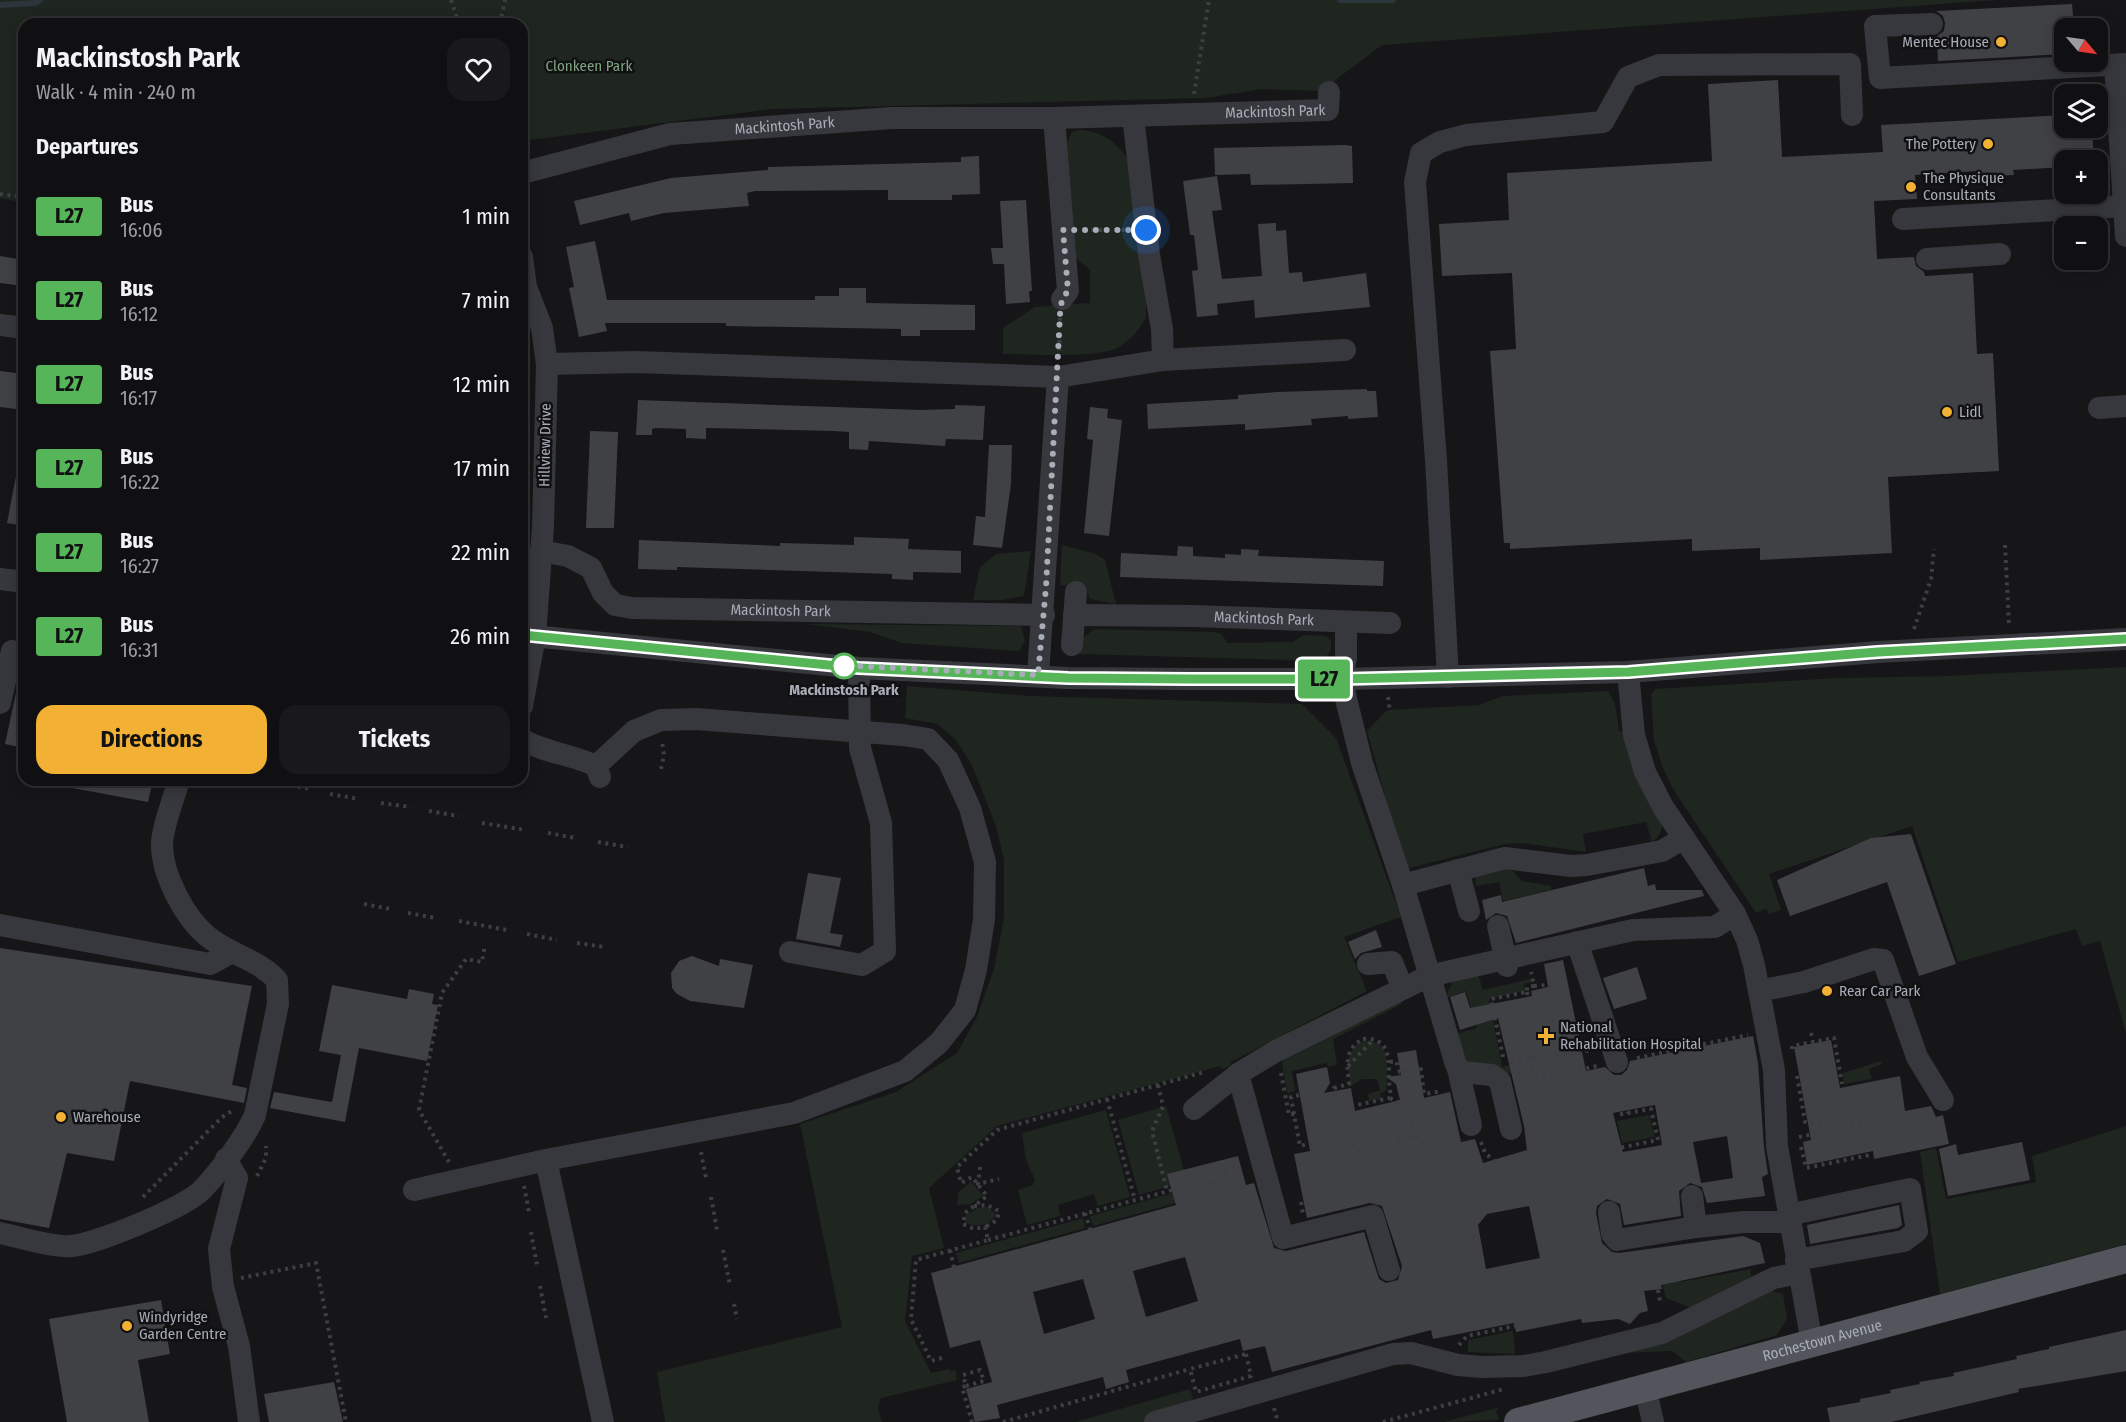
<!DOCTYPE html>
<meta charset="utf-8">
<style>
:root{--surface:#101012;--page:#19191b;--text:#f1f3f6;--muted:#9c9d9f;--line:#303032;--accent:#f2b134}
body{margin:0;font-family:"Fira Sans Condensed",sans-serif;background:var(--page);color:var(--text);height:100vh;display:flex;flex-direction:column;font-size:22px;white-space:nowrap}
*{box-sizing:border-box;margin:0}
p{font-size:20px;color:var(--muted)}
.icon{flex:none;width:33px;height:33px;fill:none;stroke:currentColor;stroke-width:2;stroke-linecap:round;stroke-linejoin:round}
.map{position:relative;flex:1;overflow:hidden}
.drawer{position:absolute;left:18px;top:18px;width:510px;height:768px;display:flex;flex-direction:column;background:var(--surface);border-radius:18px;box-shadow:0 3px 15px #0003,0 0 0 2px var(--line)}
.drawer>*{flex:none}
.badge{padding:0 12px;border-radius:4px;font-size:21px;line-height:39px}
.needle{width:39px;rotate:119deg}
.controls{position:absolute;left:2054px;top:18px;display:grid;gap:12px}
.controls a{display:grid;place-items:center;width:54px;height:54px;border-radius:12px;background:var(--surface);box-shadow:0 3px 15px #0003,0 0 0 2px var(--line);font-size:30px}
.you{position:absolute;width:30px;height:30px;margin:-15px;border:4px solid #fff;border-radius:50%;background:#1a73e8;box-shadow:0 0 0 9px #1a73e833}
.map>.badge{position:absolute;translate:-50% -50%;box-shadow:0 0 0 3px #fff}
h2{padding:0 18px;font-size:22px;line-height:54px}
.round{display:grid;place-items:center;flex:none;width:63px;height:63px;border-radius:18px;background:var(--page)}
.overview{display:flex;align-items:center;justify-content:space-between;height:102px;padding:0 18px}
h1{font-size:28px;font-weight:700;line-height:45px}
.primary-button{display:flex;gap:12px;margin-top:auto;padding:12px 18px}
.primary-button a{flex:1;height:69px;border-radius:18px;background:var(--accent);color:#111;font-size:24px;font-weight:700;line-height:69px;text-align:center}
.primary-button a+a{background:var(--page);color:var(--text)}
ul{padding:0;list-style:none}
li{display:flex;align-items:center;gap:18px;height:84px;padding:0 18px}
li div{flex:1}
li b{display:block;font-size:22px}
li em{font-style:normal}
li .badge{min-width:66px;font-weight:700;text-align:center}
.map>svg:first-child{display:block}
.green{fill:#1e261f}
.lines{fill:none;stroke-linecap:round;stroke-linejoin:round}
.stream{stroke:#2c353c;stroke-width:6}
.building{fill:#404145;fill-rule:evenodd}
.path{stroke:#3d3f44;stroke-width:4;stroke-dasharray:3 4.5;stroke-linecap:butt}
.minor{stroke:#37383d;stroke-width:22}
.major{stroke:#53555c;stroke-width:28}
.path-bridge{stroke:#3d3f44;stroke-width:4;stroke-dasharray:3 4.5;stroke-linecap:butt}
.line-casing{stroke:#fff;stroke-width:14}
.line{stroke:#56b559;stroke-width:9}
.walk{stroke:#a8adb8;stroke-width:6;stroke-dasharray:0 10.8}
.poi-dot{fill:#f2b134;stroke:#111113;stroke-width:2}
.stop-dot{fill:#fff;stroke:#56b559;stroke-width:3}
.labels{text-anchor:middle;stroke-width:5;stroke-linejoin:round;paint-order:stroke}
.poi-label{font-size:15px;fill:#a8adb8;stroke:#111113;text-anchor:start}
.park-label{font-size:15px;fill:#7fa381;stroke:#111113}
.street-label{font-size:15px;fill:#a8adb8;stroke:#111113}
.stop-label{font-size:15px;font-weight:bold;fill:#a8adb8;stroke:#111113}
</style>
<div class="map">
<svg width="2126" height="1422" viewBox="0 0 2126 1422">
<rect width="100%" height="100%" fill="#161618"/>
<path class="green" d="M0,0H1996L1382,45L1321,91L1261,89L1206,98L772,109L522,141V24H24V203L0,198Z
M1081,130C1099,131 1116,141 1126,157C1134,171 1148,298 1146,317C1139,330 1132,339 1119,347C1099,359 1029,354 1003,354V328L1035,307L1090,303V270L1076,258L1067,143L1072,132Z
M1062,545L1096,554L1105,560L1116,604L1090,599L1086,587L1060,585Z
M1031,551L1024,596L1002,600H973L980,567L996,554Z
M806,624L1021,626L1025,641L1019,651L902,643L870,632Z
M1094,629L1214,632L1222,634L1227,643L1293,642L1303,635L1326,636L1331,641V650L1323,661L1079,654L1083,638Z
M2126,667V1033L2100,941L2082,946L2076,929L1958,962L1912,826L1769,874L1781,910L1769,914L1766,908L1756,913L1673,789L1663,768L1654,740L1651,694L1655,689L1837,678L1946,676Z
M907,686L1031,696L1302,704L1336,738L1401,917L1344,937L1367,991L1231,1062V1065L1223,1069L1220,1066L997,1126L929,1188L944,1248L912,1256L905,1321L931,1373L950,1369L951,1372L955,1370L957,1380L881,1398L878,1408L882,1422H665L657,1372L842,1327L800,1124L896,1092L957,1053L976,1019L994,969L1004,918V860L996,826L971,763L955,739L937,724L905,718Z
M1608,691L1615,704L1619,731L1625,732L1662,818C1663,829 1661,836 1652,842L1646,822L1583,834L1586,852L1523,843L1505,844L1405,869L1367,731L1387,710L1479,705L1503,696Z
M1501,869H1511L1522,881L1551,886V890L1503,901L1499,882L1475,886L1476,877Z
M1478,974L1483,990L1530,979L1531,982L1524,984L1525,991L1489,999L1502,1067L1528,1061L1529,1065L1506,1075L1468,1065L1455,1034L1477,1028L1466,991L1445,998L1453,981Z
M1399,998L1402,1004L1333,1039L1337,1065L1328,1067L1327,1063L1292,1071L1295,1091L1287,1093L1281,1057Z
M1362,1041C1395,1039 1385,1068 1387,1090L1380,1094L1382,1099L1369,1101L1368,1094L1380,1090L1377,1079H1362L1351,1086C1348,1069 1344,1050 1362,1041Z
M1881,1061L1882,1064L1869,1069L1872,1079L1844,1084L1843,1073Z
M1166,1106L1187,1181L1139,1195L1118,1120Z
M1106,1110L1130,1197L1098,1206L1094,1194L1058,1205L1060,1216L1027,1225L1018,1190L1033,1185L1035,1180L1026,1160L1022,1133Z
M1649,1115L1655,1137L1622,1143L1617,1121Z
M2126,1126V1244L1940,1294L1920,1152L1936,1148L1946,1199L2036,1182L2032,1156Z
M971,1181L983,1196L971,1204L957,1205L958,1193Z
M1184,1190L1187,1200L1093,1226L1090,1216Z
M989,1207L996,1215C989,1225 976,1229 965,1222L966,1215L978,1208Z
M1083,1218L1085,1228L959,1263L956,1253Z
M1751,1269V1277L1691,1308L1666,1298L1663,1286L1667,1279L1675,1278L1681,1282Z
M1772,1291L1783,1294L1787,1319L1777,1335L1686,1362L1672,1351L1624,1353Z
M1513,1331L1515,1354L1468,1352V1340Z
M1190,1389L1193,1398L1188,1406L1143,1422H1075Z
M1500,1407L1496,1411L1499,1420L1444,1422Z"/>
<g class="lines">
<path class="stream" d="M1340,0H1393
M0,5L35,3L40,0"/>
</g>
<path class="building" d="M2072,4L2074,28H2064V54L1938,61L1937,36L1944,31L1945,23L1943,16L1936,11Z
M1778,80L1782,157L1883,152L1881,125L2064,115V128H2092L2094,160H2064V167L2013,170L2014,175L1978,177L1977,171L1915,175L1917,199L1874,201L1877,259L1914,257L1916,266L1924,272L1925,276L1973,273L1977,354L1993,353L1999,471L1888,477L1892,553L1760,560V548L1692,551V539L1510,549V543H1504L1490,351L1516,349L1512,273L1442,276L1439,224L1509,220L1507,173L1712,161L1708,84Z
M1345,145L1352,146L1353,183L1251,185L1250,174L1215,175L1214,148Z
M979,156L980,194L952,195V200H888V190L755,191L747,193L749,206L664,213L631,221L629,213L580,225L574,201L671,178L768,170V167L961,162V157Z
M1217,176L1222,210L1212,211L1222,279L1262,276L1258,224L1276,223V231L1286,230L1289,273L1302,272L1303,282L1366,273L1370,307L1255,318L1254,300L1217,304L1218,315L1197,317L1192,271L1198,270L1194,235H1190L1183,181Z
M1026,200L1032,291H1029L1030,302L1006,304L1004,264H993L991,248H1003L1000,201Z
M595,241L607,300H815V296H839V288H866V303L975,305V330H920V336H901V329L726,326V323H605L607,331L579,337L569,288L574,287L566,247Z
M0,256L24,260V286L0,283Z
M0,371L24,374V410L0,407Z
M1367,389V391H1376L1378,417L1348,419V416L1311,419L1312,425L1245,430V424L1148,429L1147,404L1238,399V395L1278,392Z
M638,400L921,410L955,409V405L985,406L983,440L946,439L945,446L869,441L868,450L849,449V432L833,431L706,428V439L686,438V429L656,428L652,429V435H636Z
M1090,407L1108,409L1107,418L1122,420L1109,536L1084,533L1093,440L1087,439Z
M590,431L618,432L614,528H586Z
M989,445H1012L1011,484L1002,548L973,545L976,516L985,517Z
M16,476L24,477V526L7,523Z
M854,537L909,539L908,549L961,551V573L913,572V580L892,579V574L677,567V570L638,569L639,540L780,546V543L854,545Z
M1178,546L1193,547V556L1225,558V554L1241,555V549L1259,550L1258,556L1384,561L1383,586L1120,577L1121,553L1177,556Z
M17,688H24V748L5,744Z
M73,780H153L148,802L72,788Z
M1911,834L1956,964L1919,976L1887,882L1790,916L1777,880L1871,838Z
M1644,868L1648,886L1655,884L1656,890H1702L1704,896L1516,943L1507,916L1496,913L1486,920L1482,900L1501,895L1502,902Z
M808,873L841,878L830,933L843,935L840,947L796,939Z
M1376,930L1382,947L1361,953L1355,959L1348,942Z
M0,948L252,986L232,1085L247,1088L244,1103L130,1081L114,1161L67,1153L49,1228L0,1219Z
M692,956L719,966L720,959L753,965L744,1008L690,1001L677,994L672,988L671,973L679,961Z
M1563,960L1586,1071L1605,1067L1614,1075H1621L1627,1070L1630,1061L1753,1036L1758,1063L1764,1147L1768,1174L1762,1177L1765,1196L1707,1203L1702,1187L1690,1183L1679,1191L1681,1216L1624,1225L1620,1204L1607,1199L1597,1206L1596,1213L1602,1243L1612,1252L1619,1253L1743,1236L1760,1243L1765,1263L1661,1285L1662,1289L1644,1291L1648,1311L1640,1313L1630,1324L1618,1319L1582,1323L1581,1319L1516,1332L1514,1323L1433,1339L1431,1330L1272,1372L1265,1346L1243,1351L1240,1339L1126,1370L1129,1382L1106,1389L1103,1377L997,1405L1000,1418L975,1422L966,1389L992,1382L980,1340L950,1348L931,1273L1176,1205L1167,1174L1238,1156L1246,1185L1254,1183L1274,1248L1286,1251L1364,1232L1379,1279L1386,1283L1398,1280L1402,1266L1382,1206L1370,1203L1307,1218L1294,1154L1310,1151L1296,1074L1327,1067L1330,1083L1324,1093L1351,1088L1355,1111L1400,1100L1396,1084L1386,1077L1401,1075L1397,1053L1416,1050L1424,1098L1450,1092L1461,1142L1475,1139L1483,1163L1527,1150L1524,1126L1498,1018L1460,1030L1450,997L1465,992L1470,1008L1532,996L1531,991L1548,987L1544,964ZM1655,1105L1662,1145L1623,1152L1613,1113ZM1727,1136L1733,1178L1701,1183L1693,1142ZM1529,1206L1540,1258L1486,1269L1478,1225L1487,1214ZM1185,1257L1198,1301L1146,1317L1133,1271ZM1083,1279L1095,1319L1044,1334L1033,1292Z
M1637,967L1647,999L1614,1009L1603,978Z
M332,985L407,999L409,989L434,994L432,1004L438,1005L427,1061L359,1048L345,1122L270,1108L274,1092L332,1102L341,1055L319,1051Z
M1831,1040L1840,1088L1900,1076L1905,1111L1931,1106L1936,1117L1943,1115L1949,1144L1874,1159L1873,1151L1807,1165L1803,1142L1811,1140L1794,1047Z
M2022,1142L2030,1180L1948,1196L1939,1149L1956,1144L1958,1155Z
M1899,1205L1902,1225L1898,1228L1810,1244L1807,1225Z
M161,1300L170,1354L138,1360L149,1422H67L49,1319Z
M2126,1330V1371L2018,1389L2019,1392L1891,1422H1830L1827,1408L1860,1402V1399L1891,1393L1890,1390L1920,1384L1919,1382L1954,1376L1953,1373L2017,1359L2016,1356L2049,1349V1347Z
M334,1382L343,1422H269L264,1394Z"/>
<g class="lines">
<path class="path" d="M451,0L459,24
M500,24L505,0
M1194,94L1209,0
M0,194L24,197
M1084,230H1127
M1059,358L1060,318
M2005,545L2009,625
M1914,629L1931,579L1934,549
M1388,697L1390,712
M661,769L664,755L662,741
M259,780H261
M283,784L310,789
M408,788L410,780
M330,794L359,799
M381,803L411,807
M429,811L459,816
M482,823L526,830
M548,833L576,838
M598,842L628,847
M364,904L390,909
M408,913L436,918
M459,921L507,930
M527,934L557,940
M577,943L604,947
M1534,986L1546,985
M1527,992L1530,1022
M1811,1033L1813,1042
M1363,1039C1390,1037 1389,1059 1389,1079C1389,1086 1391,1092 1390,1098L1338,1109L1334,1088L1349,1084C1347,1065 1344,1049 1363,1039Z
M1792,1049V1046L1834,1038L1842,1084
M1503,1057L1491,999L1527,992V987L1534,986L1531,972
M1637,1058L1748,1035
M1390,1062L1396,1061L1400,1072L1421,1069L1424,1094L1442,1091
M1511,1062L1593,1050
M1348,1066L1374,1039
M1281,1073L1289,1115L1294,1114L1300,1146L1318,1142
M1517,1074L1534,1067
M1797,1076L1805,1122L1828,1123L1847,1119L1846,1113
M1520,1081L1598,1066
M1623,1082L1628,1113
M1158,1085L1163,1106L1152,1131L1167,1191
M1390,1098L1410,1108L1415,1137L1399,1140L1394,1115L1398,1104
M1107,1099L1135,1200
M1345,1108L1354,1148L1365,1155L1373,1153
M1294,1114L1291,1097L1300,1095
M1396,1125L1412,1122
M1415,1137L1422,1141L1431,1140
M1799,1137L1861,1124
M1481,1142L1485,1153L1504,1169L1522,1167
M1801,1147L1806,1168L1870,1155
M1614,1149L1658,1140L1651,1109L1616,1115
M701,1152L706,1178
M449,1162L419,1110L442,993L466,959L482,962L485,945
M980,1167L978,1184L999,1179
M1216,1169L1226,1172V1177
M1200,1172L1207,1183L1226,1177L1233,1181L1235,1186
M257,1176L266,1158V1146
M1212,1181L1214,1191
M524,1186L529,1212
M143,1197L222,1117L235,1109
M711,1197L717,1230
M1301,1202L1303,1214
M974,1206L987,1205L999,1211L997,1220L985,1227
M1085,1213L1090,1229
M531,1232L537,1265
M988,1240L1187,1186L1190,1197
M723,1250L730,1285
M950,1250L954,1267
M241,1278L316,1263L346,1422
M540,1286L546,1318
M1658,1290L1660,1301
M734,1304L737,1319
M1409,1310L1415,1333
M1459,1345L1467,1336L1515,1326
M1246,1354L1251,1376L1196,1392L1190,1369Z
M942,1358L931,1361L911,1319L916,1260L988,1240L985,1227L974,1229L963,1224L965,1213L987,1196L972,1177L961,1183L957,1167L997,1130L1204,1072
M966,1386L984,1381L980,1370L963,1375L966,1386L962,1387L972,1422
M1274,1408L1278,1422
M1003,1422L1190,1369
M1383,1422L1504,1389"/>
<g class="minor">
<path d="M1932,24L1875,26L1880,78L2126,64"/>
<path d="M2115,65L2126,236"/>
<path d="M1133,116L1149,255L1162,329L1163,360"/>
<path d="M1054,118L1068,291L1062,299"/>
<path id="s1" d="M522,173L670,134L892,118H1054L1328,110L1329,92"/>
<path d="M1903,219L2124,206"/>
<path d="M522,257L526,287L542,328L547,364L543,527L535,636L522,706"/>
<path d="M1927,259L2000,254"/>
<path d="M0,325L24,328"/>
<path d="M547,364L637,362L1058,377L1163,360L1345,350"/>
<path d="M2099,408L2126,406"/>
<path id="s2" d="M541,551L568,556L591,568L603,593L615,605L632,608L1044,615"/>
<path d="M0,579L24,582"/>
<path id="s3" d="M1074,615L1193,616L1390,623"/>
<path d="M1346,623V658L1342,679L1347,703L1362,763L1403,885L1456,1065L1462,1072L1492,1075L1500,1081L1511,1129"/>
<path d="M522,635L859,668L1068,678L1189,679H1342L1628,672L1878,652L2126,639"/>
<path d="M1072,645L1076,592"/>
<path d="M1628,672L1634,735L1645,772L1663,807L1735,914L1747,940L1754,965L1774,1070L1777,1146L1812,1343"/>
<path d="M1038,675L1058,377"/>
<path d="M1448,677L1436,460L1415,182L1421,153L1440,142L1466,135L1603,122L1628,77L1659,65L1850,64L1852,115"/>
<path d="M0,703L12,651"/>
<path d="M522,739C544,753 572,754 596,766L600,777"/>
<path d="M1458,870L1469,911"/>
<path d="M1403,885L1505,858L1571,866L1587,865L1662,851L1684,838"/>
<path d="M0,925L210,964L232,952"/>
<path d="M1498,926L1507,966"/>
<path d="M1577,942L1617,1062"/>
<path d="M790,952L862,965L885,951L881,823L860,748L859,668"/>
<path d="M1368,964L1392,962L1402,987"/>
<path d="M1759,991L1804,982L1874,959L1883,960L1917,1057L1943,1100"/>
<path d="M1458,1069L1471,1125"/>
<path d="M1194,1109L1238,1074"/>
<path d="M226,1159L237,1178L219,1249L223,1287L239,1346L249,1422"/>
<path d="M546,1160L603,1422"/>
<path d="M414,1190L546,1160L794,1113L905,1071L939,1043L965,1010L976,970L984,919L985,862L970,808L948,760L928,739L903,735L696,719L661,720L634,731L596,766"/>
<path d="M1692,1196L1696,1227L1744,1222H1789"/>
<path d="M1609,1212L1612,1234L1617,1240L1696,1227"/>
<path d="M1788,1215L1910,1189L1917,1231L1904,1241L1796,1260"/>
<path d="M0,1233C20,1237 53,1248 72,1246C96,1244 186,1207 202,1190C220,1171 245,1138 255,1115L278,1004L277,980C256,958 230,955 207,936C185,918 163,876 162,847C161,830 174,798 179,780"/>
<path d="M1389,1270L1373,1216L1283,1238L1238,1074L1276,1051L1429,976L1633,930L1715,927L1735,914"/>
<path d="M1645,1387L1653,1422"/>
<path d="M1155,1422L1393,1354L1411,1353L1458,1365L1482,1367L1524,1366L1546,1362L1662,1333L1774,1278L1798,1273"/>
</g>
<path class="major" id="s4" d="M1518,1422L2126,1259"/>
<path class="path-bridge" d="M1532,1056L1534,1067"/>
</g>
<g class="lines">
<defs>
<path id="line" d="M522,635L859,668L1068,678L1190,679H1342L1628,672L1878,652L2126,639"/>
</defs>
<use href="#line" class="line-casing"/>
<use href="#line" class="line"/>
<path class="walk" d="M844,666L836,665L1038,675L1046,587L1060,314L1062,299L1068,291L1063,230H1146"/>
</g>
<g class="poi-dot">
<circle cx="2001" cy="42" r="6"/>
<circle cx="1988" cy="144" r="6"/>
<circle cx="1911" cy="187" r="6"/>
<circle cx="1947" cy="412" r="6"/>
<circle cx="1827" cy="991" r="6"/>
<path d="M1543 1027h6v6h6v6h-6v6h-6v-6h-6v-6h6z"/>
<circle cx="61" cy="1117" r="6"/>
<circle cx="127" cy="1326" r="6"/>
</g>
<circle class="stop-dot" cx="844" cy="666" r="12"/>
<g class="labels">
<g class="poi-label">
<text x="1989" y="47" text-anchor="end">Mentec House</text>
<text x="1976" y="149" text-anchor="end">The Pottery</text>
<text x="1923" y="183">The Physique<tspan x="1923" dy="17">Consultants</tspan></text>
<text x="1959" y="417">Lidl</text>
<text x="1839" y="996">Rear Car Park</text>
<text x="1560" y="1032">National<tspan x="1560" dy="17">Rehabilitation Hospital</tspan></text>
<text x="73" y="1122">Warehouse</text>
<text x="139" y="1322">Windyridge<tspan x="139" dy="17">Garden Centre</tspan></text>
</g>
<g class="park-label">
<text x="589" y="71">Clonkeen Park</text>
</g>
<g class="street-label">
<text dy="5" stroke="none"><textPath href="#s1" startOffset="759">Mackintosh Park</textPath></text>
<text dy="5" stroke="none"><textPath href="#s1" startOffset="268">Mackintosh Park</textPath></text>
<text transform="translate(545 445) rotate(-89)" y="5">Hillview Drive</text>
<text dy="5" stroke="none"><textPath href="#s2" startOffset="264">Mackintosh Park</textPath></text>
<text dy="5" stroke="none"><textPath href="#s3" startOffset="190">Mackintosh Park</textPath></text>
<text dy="5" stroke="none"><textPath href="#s4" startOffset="315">Rochestown Avenue</textPath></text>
</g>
<g class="stop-label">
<text x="844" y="695">Mackinstosh Park</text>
</g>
</g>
</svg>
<div class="controls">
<a><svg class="needle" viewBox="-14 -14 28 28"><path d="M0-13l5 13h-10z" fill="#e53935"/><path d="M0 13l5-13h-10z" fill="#9c9d9f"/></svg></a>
<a><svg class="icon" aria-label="layers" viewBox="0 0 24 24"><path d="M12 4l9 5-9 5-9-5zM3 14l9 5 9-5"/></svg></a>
<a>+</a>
<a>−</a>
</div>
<div class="you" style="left:1146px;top:230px"></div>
<b class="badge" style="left:1324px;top:679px;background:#56b559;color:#111">L27</b>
<section class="drawer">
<div class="overview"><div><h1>Mackinstosh Park</h1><p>Walk · 4 min · 240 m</p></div><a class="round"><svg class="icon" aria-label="heart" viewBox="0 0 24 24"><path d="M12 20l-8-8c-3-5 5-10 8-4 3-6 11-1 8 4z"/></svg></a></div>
<h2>Departures</h2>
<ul>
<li><span class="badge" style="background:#56b559;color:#111">L27</span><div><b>Bus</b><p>16:06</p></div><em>1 min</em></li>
<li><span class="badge" style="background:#56b559;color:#111">L27</span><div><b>Bus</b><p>16:12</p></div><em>7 min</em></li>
<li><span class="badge" style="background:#56b559;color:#111">L27</span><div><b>Bus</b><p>16:17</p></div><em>12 min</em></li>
<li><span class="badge" style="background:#56b559;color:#111">L27</span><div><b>Bus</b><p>16:22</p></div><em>17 min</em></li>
<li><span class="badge" style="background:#56b559;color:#111">L27</span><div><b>Bus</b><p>16:27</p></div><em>22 min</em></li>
<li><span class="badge" style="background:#56b559;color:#111">L27</span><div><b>Bus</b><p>16:31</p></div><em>26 min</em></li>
</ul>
<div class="primary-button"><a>Directions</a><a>Tickets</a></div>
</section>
</div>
